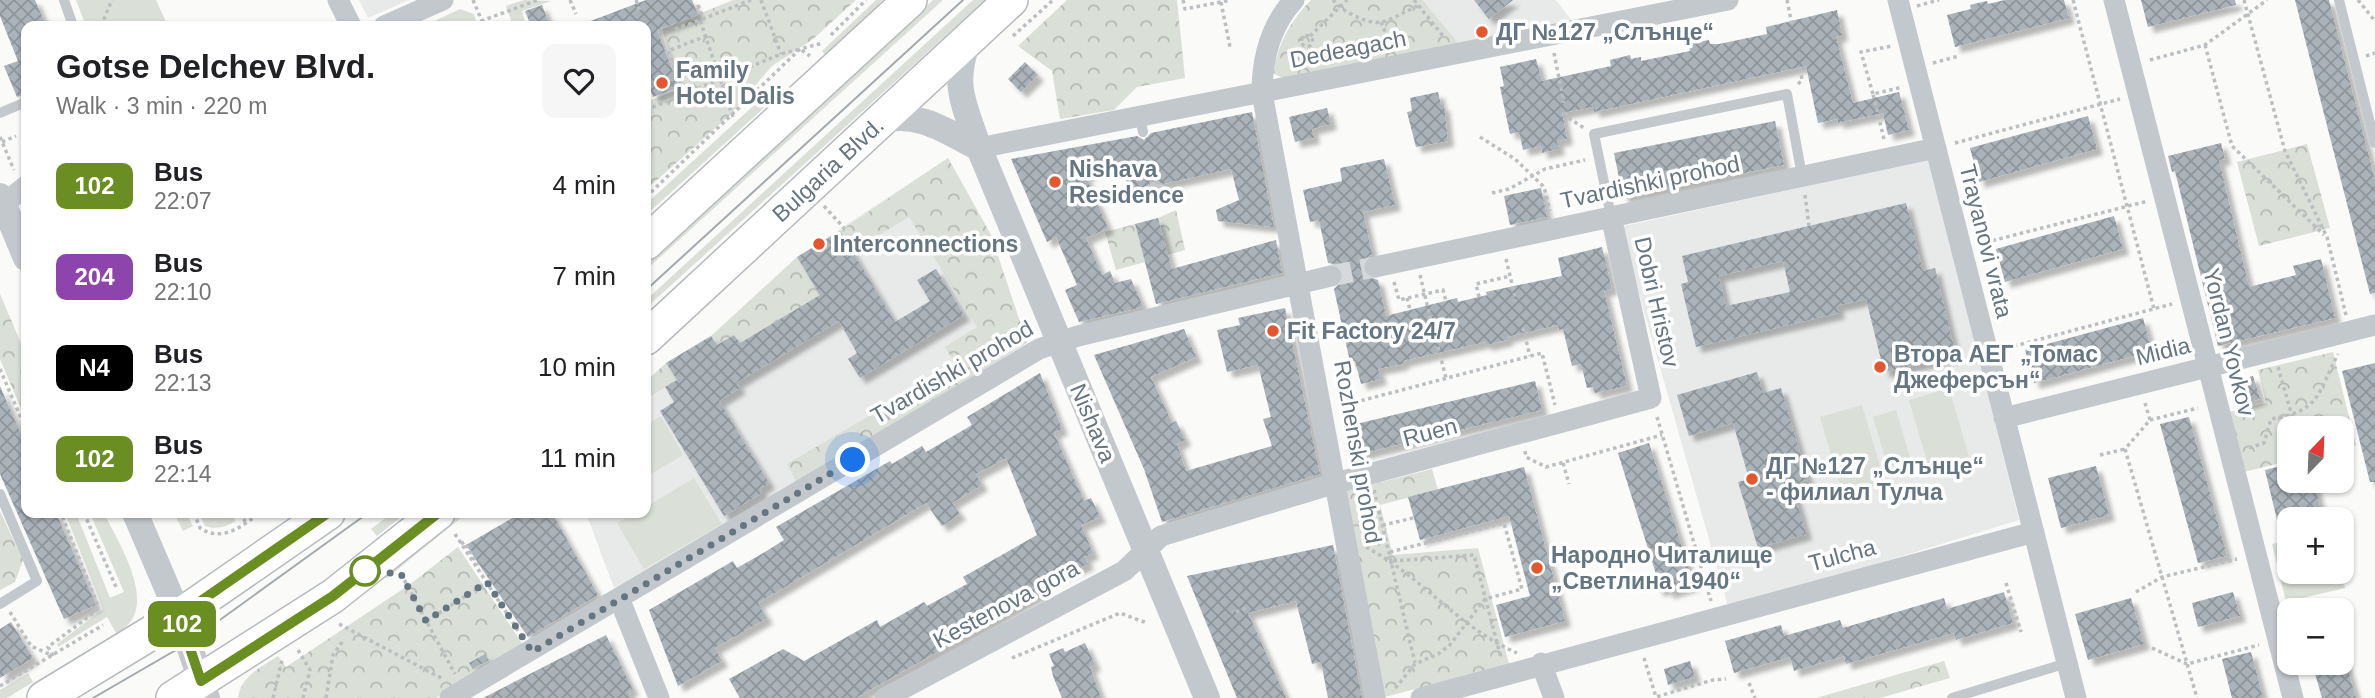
<!DOCTYPE html>
<meta charset="utf-8">
<style>
:root{--surface:#fff;--page:#f6f6f6;--text:#202124;--muted:#757577}
body{margin:0;font-family:Helvetica,sans-serif;background:var(--page);color:var(--text);height:100vh;display:flex;flex-direction:column;font-size:26px;white-space:nowrap}
*{box-sizing:border-box;margin:0}
p{font-size:23px;color:var(--muted)}
.icon{flex:none;width:38px;height:38px;fill:none;stroke:currentColor;stroke-width:2;stroke-linecap:round;stroke-linejoin:round}
.map{position:relative;flex:1;overflow:hidden}
.details{position:absolute;left:21px;top:21px;width:630px;height:497px;display:flex;flex-direction:column;background:var(--surface);border-radius:14px;box-shadow:0 2px 5px #0004}
.details>*{flex:none}
.badge{padding:0 14px;border-radius:10px;font-size:24px;line-height:46px}
.needle{width:46px;rotate:23deg}
.buttons{position:absolute;left:2277px;top:416px;display:grid;gap:14px}
.buttons a{display:grid;place-items:center;width:77px;height:77px;border-radius:14px;background:var(--surface);box-shadow:0 2px 5px #0004;font-size:35px}
.you{position:absolute;width:35px;height:35px;margin:-18px;border:5px solid #fff;border-radius:50%;background:#1a73e8;box-shadow:0 0 0 10px #1a73e833}
.map>.badge{position:absolute;translate:-50% -50%;box-shadow:0 0 0 4px #fff}
.round{display:grid;place-items:center;flex:none;width:74px;height:74px;border-radius:14px;background:var(--page)}
.head{display:flex;align-items:center;justify-content:space-between;height:119px;padding:0 35px}
h1{font-size:33px;font-weight:800;line-height:52px}
ul{padding:0;list-style:none}
li{display:flex;align-items:center;gap:21px;height:91px;padding:0 35px}
li div{flex:1}
li b{display:block;font-size:26px}
li em{font-style:normal}
li .badge{min-width:77px;font-weight:700;text-align:center}
.map>svg:first-child{display:block}
.built{fill:#e8e9e9}
.grass{fill:#dadfd7}
.forest{fill:url(#forest-crowns)}
.building{fill:url(#building-cross-hatch);fill-rule:evenodd;filter:url(#shadow)}
.lines{fill:none;stroke-linecap:round;stroke-linejoin:round}
.minor-tunnel{stroke:#d5d9db;stroke-width:21;stroke-dasharray:21 10;stroke-linecap:butt}
.primary-casing{stroke:#b5babe;stroke-width:36}
.path{stroke:#bbbfc2;stroke-width:3.5;stroke-dasharray:3.5 3.5;stroke-linecap:butt}
.service{stroke:#c3c8cc;stroke-width:10}
.minor{stroke:#c3c8cc;stroke-width:21}
.tertiary{stroke:#c3c8cc;stroke-width:26}
.primary{stroke:#fff;stroke-width:33}
.tram{stroke:#a2aab0;stroke-width:2}
.line-casing{stroke:#fff;stroke-width:16}
.line{stroke:#6b8e23;stroke-width:10}
.walk{stroke:#657683;stroke-width:7;stroke-dasharray:0 12.6}
.poi-dot{fill:#e4572e;stroke:#fff;stroke-width:2.5}
.stop-dot{fill:#fff;stroke:#6b8e23;stroke-width:3.5}
.labels{text-anchor:middle;stroke-width:7;stroke-linejoin:round;paint-order:stroke}
.poi-label{font-size:23px;font-weight:bold;fill:#657683;stroke:#fff;text-anchor:start}
.street-label{font-size:23px;fill:#657683;stroke:#fff}
</style>
<div class="map">
<svg width="2375" height="698" viewBox="0 0 2375 698">
<defs>
<pattern id="forest-crowns" width="20" height="18" patternUnits="userSpaceOnUse" patternTransform="scale(1.75)"><rect width="20" height="18" fill="#dadfd7"/><path d="M2 6a3 3 0 1 1 6 0M12 15a3 3 0 1 1 6 0" fill="none" stroke="#b4b9b4"/></pattern>
<pattern id="building-cross-hatch" width="8" height="8" patternUnits="userSpaceOnUse" patternTransform="scale(1.75)"><rect width="8" height="8" fill="#aab3b9"/><path d="M0 0l8 8M0 8l8-8" fill="none" stroke="#8e969c"/></pattern>
<filter id="shadow"><feDropShadow dx="6" dy="6" stdDeviation="2" flood-color="#0004"/></filter>
</defs>
<rect width="100%" height="100%" fill="#fafaf8"/>
<path class="built" d="M359,0H409L368,18Z
M1423,0H1556L1572,21L1459,44Z
M948,158L991,235L1027,343L782,495L614,588L586,513H646V399L676,380L666,363L711,336L722,354L727,339L734,335L740,343L819,295L797,257Z
M1929,159L2019,520L1838,576L1728,606L1620,227Z"/>
<path class="grass" d="M76,0H156L168,26H86Z
M524,0L551,1L522,11L525,22L523,26H513L506,6Z
M876,0H883L827,57L822,51Z
M933,0H943L646,270V261Z
M973,0H985L646,308V300Z
M460,9L474,14L476,21L464,26H424Z
M763,97L768,104L646,215V204Z
M1949,388L1971,464L1931,475L1909,400Z
M1862,405L1885,483L1843,495L1820,417Z
M1896,410L1911,461L1888,468L1873,417Z
M661,416L683,455L646,477V425Z
M694,478L722,524L644,569L617,523L635,513H646V507Z
M65,513H76L110,598L124,592L90,513H104C119,544 163,611 116,633L107,617L58,647L57,644L103,609Z
M174,513H186L193,526L183,531Z
M199,513H230L236,521C226,527 216,530 205,526Z
M392,513H406L377,536L371,529Z
M457,513H467L387,578L380,574Z
M2289,540V572H2341L2345,588L2286,602L2272,544Z
M28,673L33,682L7,698H0V690Z"/>
<path class="forest" d="M733,0H856L812,40L772,66L730,115L646,190V102L681,89L662,29Z
M1067,0H1177L1185,78L1137,87L1114,110L1060,119L1052,71L1018,46Z
M1311,0H1423L1459,44L1282,78L1273,73C1278,44 1290,21 1311,0Z
M2307,144L2330,228L2259,246L2237,162Z
M948,158L991,235L1027,343L798,485L787,464L956,365L945,347L977,327L909,217L852,251L840,231Z
M1176,210L1185,250L1168,255L1158,218Z
M1135,224L1145,262L1116,270L1105,232Z
M797,257L820,295L740,343L734,335L727,339L722,354L711,336Z
M0,294L26,355V421L0,359Z
M2333,352L2356,445L2342,448V429H2289V461L2244,472L2229,412L2266,403L2258,370Z
M666,363L677,380L646,399V381Z
M1432,469L1438,490L1380,505L1393,555L1478,548L1509,664L1381,698L1342,492Z
M0,511L23,560L15,582L0,590Z
M458,547L525,648L436,698H238C241,676 261,667 278,656L286,667L409,585Z
M1944,661L1950,678L1880,698H1816Z"/>
<path class="building" d="M0,0H35L46,26H26V94L17,97L4,66L18,61L0,16Z
M646,0H692L698,15L657,30L679,87L653,97L646,78V26L580,25Z
M1474,0H1513L1489,19Z
M2005,0H2064L2069,18L1955,47L1947,15L1971,9L1970,5L1978,3L1987,1L1988,4Z
M2141,0H2235L2236,5L2148,27Z
M2295,0H2329L2375,180V293L2370,294Z
M542,5L550,26H531L525,11Z
M1837,10L1842,35L1836,37L1853,103L1899,92L1909,130L1888,135L1883,113L1838,123L1837,119L1818,123L1806,66L1594,112L1593,107L1562,113L1567,139L1557,141L1559,149L1542,153L1541,146L1523,150L1519,132L1510,134L1500,87L1504,86L1500,67L1536,59L1542,81L1611,66L1610,60L1630,55L1631,59L1641,57V61L1690,51L1688,44L1709,40L1710,44H1719L1767,34L1766,27Z
M1025,62L1038,75L1021,92L1008,79Z
M1438,92L1441,105H1444L1448,141L1416,147L1407,112L1412,111L1410,98Z
M1327,108L1331,124L1312,129L1314,138L1295,142L1289,117Z
M1252,112L1274,227L1218,221L1216,210L1239,200L1231,169L1163,184L1152,179L1146,189L1133,192L1117,164L1085,175L1108,228L1086,238L1102,275L1110,271L1115,283L1131,279L1143,307L1079,322L1065,290L1077,285L1056,237L1047,242L1011,159L1137,136L1144,140L1151,133Z
M2088,116L2097,149L1979,182L1970,148Z
M1775,121L1784,165L1623,198L1614,153Z
M2221,143L2225,159L2219,160L2249,287L2296,275L2293,266L2321,259L2335,318L2218,346L2175,171L2172,172L2168,156Z
M1384,159L1395,205L1363,212L1372,254L1366,258L1362,269L1366,276L1378,280L1386,316L1457,298L1458,302L1487,295L1486,292L1562,276L1558,258L1602,247L1612,289L1604,291L1627,386L1595,393L1593,387L1587,388L1581,364L1572,366L1563,329L1559,330L1558,325L1507,337V340L1486,345L1485,342L1403,361V364L1378,369L1381,379L1361,384L1355,361L1350,362L1334,289L1343,280L1344,272L1335,264L1328,263L1319,220L1310,222L1303,190L1342,181L1340,168Z
M1541,188L1547,217L1510,225L1504,196Z
M1906,203L1923,271L1935,268L1956,356L1884,372L1866,299L1837,306L1839,313L1696,347L1681,284L1688,282L1682,256ZM1783,261L1790,292L1726,306L1719,276Z
M2114,216L2123,249L2005,282L1996,249Z
M1158,218L1172,269L1276,240L1282,273L1156,304L1135,224Z
M840,231L895,322L930,301L917,280L936,269L964,315L860,378L848,359L857,353L839,321L736,383L740,388L719,401L769,483L760,489L762,493L724,516L660,411L674,402L665,387L677,380L666,363L711,336L717,345L734,335L740,343L820,295L797,257Z
M1285,308L1320,474L1162,522L1144,469L1094,355L1184,329L1196,357L1151,377L1172,423L1176,421L1185,440L1177,444L1186,471L1272,446L1263,419L1271,417L1258,365L1227,372L1217,330L1240,325L1238,318Z
M2143,318L2152,351L2034,383L2025,350Z
M2375,363V482H2370L2342,371Z
M1757,372L1763,393L1781,388L1808,480L1792,485L1806,534L1758,548L1738,482L1749,479L1733,423L1689,436L1677,395Z
M1040,373L1062,429L1054,433L1084,501L1091,498L1100,517L1081,525L1093,553L1085,557L1088,564L1039,585L1043,592L856,698H740L729,679L783,649L804,661L877,620L880,627L924,602L927,606L967,584L963,577L1037,535L1006,458L976,474L982,485L952,503L960,514L942,526L926,503L758,603L767,618L715,648L722,661L678,686L649,610L733,561L737,568L765,552L784,540L776,527L890,461L892,464L922,446L926,452L972,425L967,417Z
M2253,376L2260,399L2236,406L2230,382Z
M1535,381L1542,410L1360,454L1352,425Z
M0,386L26,446V513H56L96,605L64,619L0,474Z
M2189,417L2227,556L2198,563L2160,424Z
M1649,443L1694,585L1668,593L1666,588L1658,591L1653,575L1656,574L1618,453Z
M2289,464V481H2314L2323,520H2277L2265,470Z
M2096,466L2109,515L2061,528L2048,478Z
M1524,467L1565,621L1505,637L1496,605L1530,596L1509,516L1420,540L1408,497Z
M521,513H552L598,595L528,637L466,545Z
M1333,545L1362,698H1328L1321,662L1312,664L1296,601L1248,613L1286,698H1237L1187,576Z
M2004,592L2013,623L1956,640L1954,633L1846,664L1844,656L1794,671L1790,657L1734,673L1725,641L1781,625L1784,636L1840,620L1843,628L1944,598L1947,609Z
M2233,592L2240,616L2198,627L2192,603Z
M2131,598L2144,644L2088,660L2075,614Z
M11,622L33,658L0,678V629Z
M606,635L633,690L628,692L631,698H483Z
M1085,643L1095,665L1090,667L1101,698H1062L1053,676L1051,667L1054,666L1049,654L1063,648L1065,652Z
M2251,652L2263,698H2232L2222,659Z
M485,654L489,660L473,669L469,663Z
M1690,661L1695,677L1668,685L1664,669Z
M2312,663H2346L2356,698H2322Z"/>
<g class="lines">
<path class="minor-tunnel" d="M1331,276L1375,267"/>
<defs>
<g id="primary">
<path d="M646,243L910,0"/>
<path id="s1" d="M646,338L1011,0"/>
<path d="M44,698L179,616L328,513"/>
<path d="M173,698L333,596L438,513"/>
</g>
</defs>
<use href="#primary" class="primary-casing"/>
<path class="path" d="M473,0L484,26
M570,0L576,14
M636,0L640,11
M761,0L781,54
M1183,0L1185,9L1231,0
M1333,0C1342,11 1367,25 1382,22C1394,19 1407,10 1418,6
M1414,0L1443,36
M1787,0L1792,25
M2073,0L2154,309
M2244,0L2285,151L2327,237L2346,315
M2358,0L2375,21
M1221,2L1230,47
M698,5L703,19
M1917,6L1939,0
M481,21L538,0
M1381,22L1391,46
M101,26L112,0
M675,29L700,20
M831,35L866,0
M1301.5 41a5.5 5.5 0 1 1 11 0a5.5 5.5 0 1 1-11 0Z
M1013,36L1053,0
M1310,36L1347,0
M2205,45L2232,146L2324,235
M1554,53L1564,103
M2366,56L2375,53
M2150,60L2205,45L2267,0
M1933,63L1959,56
M1296,67L1304,47
M1798,84L1802,80L1800,67
M684,94L668,51L706,36
M1873,94L1861,52L1892,46
M646,110L781,54L800,49L810,56
M1566,112L1567,117L1584,128
M733,117L700,20L751,0
M0,137L14,170
M1480,137L1515,159L1544,187L1550,211
M1884,139L1873,94L1903,87
M2,142L16,136
M1955,143L2120,99
M1492,193L1509,189L1545,169L1585,160
M1805,195L1809,226
M646,197L800,49L823,43
M824,206L844,228
M1979,244L2148,201
M1506,259L1516,301
M1420,275L1431,321
M1394,282L1399,300L1443,290L1446,301
M1479,297L1476,284L1510,276
M1407,298L1410,310
M1523,328L1530,356
M1438,347L1446,378
M2007,348L2172,304
M2278,367L2292,416
M0,369L26,430
M2145,403L2150,420L2125,449L2197,698
M1341,406L1542,353L1555,405
M1657,417L1711,601
M2150,420L2198,408
M2249,448L2264,443L2271,419C2320,411 2317,395 2338,354
M1525,451L1526,457L1546,467L1662,435
M2100,455L2125,449
M1563,463L1569,484
M1374,490L1415,663
M84,513L116,587
M194,513L200,528C222,543 242,526 260,513
M240,513L246,523
M1362,530L1413,518
M455,534L521,635
M461,544L464,542L478,565
M1366,547C1421,576 1459,628 1517,653
M1390,552L1504,523L1522,589L1485,599L1449,646L1438,654L1415,664L1393,691
M1393,561L1474,555L1501,658
M401,574L455,674
M2006,583L2021,632
M2136,592L2162,577L2237,559
M10,612L31,646L51,655
M1236,612L1246,608
M427,621L487,582
M339,624L443,679
M2152,648L2187,664L2259,645
M298,650L310,670L303,698
M53,656L48,647L95,612L98,606L61,513
M1012,658L1120,613L1147,623
M1644,658L1656,697L1713,680L1726,679
M1749,683L1755,698
M0,686L103,625
M273,698L282,660
M326,698L333,655L343,641"/>
<path class="service" d="M64,0L73,26
M2339,0L2375,143
M0,113L26,102
M1140,118L1143,132
M1154,187L1165,196L1179,193
M1611,216L1594,134L1787,94L1802,176
M0,494L37,581L0,604
M1952,698L2067,663"/>
<path class="minor" d="M338,0L351,26
M1294,0C1270,26 1262,58 1262,93L1375,698
M1898,0L2076,698
M2114,0L2293,698
M384,26L443,0
M979,148L1728,0
M0,207L26,186
M1375,267L1936,148
M2004,418L2375,325
M619,598L659,698
M1541,663L1554,698
M450,698L1039,349L1078,336L1331,276
M885,698L1124,571L1161,536L1336,483L1651,398L1611,216
M1421,698L2034,532"/>
<path class="tertiary" d="M969,39C951,85 964,104 979,148L1207,698
M883,120C919,111 947,132 979,148
M0,196L26,258
M135,513L179,616L207,698"/>
<use href="#primary" class="primary"/>
<path class="tram" d="M646,290L963,0
M93,698L188,643L368,513"/>
</g>
<g class="lines">
<defs>
<path id="line" d="M328,513L179,616L201,681L333,596L438,513"/>
</defs>
<use href="#line" class="line-casing"/>
<use href="#line" class="line"/>
<path class="walk" d="M365,571L401,574L426,621L487,582L532,652L853,460"/>
</g>
<g class="poi-dot">
<circle cx="1482" cy="32" r="7"/>
<circle cx="662" cy="83" r="7"/>
<circle cx="1055" cy="182" r="7"/>
<circle cx="819" cy="244" r="7"/>
<circle cx="1273" cy="331" r="7"/>
<circle cx="1880" cy="367" r="7"/>
<circle cx="1752" cy="479" r="7"/>
<circle cx="1537" cy="568" r="7"/>
</g>
<circle class="stop-dot" cx="365" cy="571" r="14"/>
<g class="labels">
<g class="poi-label">
<text x="1496" y="40">ДГ №127 „Слънце“</text>
<text x="676" y="78">Family<tspan x="676" dy="26">Hotel Dalis</tspan></text>
<text x="1069" y="177">Nishava<tspan x="1069" dy="26">Residence</tspan></text>
<text x="833" y="252">Interconnections</text>
<text x="1287" y="339">Fit Factory 24/7</text>
<text x="1894" y="362">Втора АЕГ „Томас<tspan x="1894" dy="26">Джеферсън“</tspan></text>
<text x="1766" y="474">ДГ №127 „Слънце“<tspan x="1766" dy="26">- филиал Тулча</tspan></text>
<text x="1551" y="563">Народно Читалище<tspan x="1551" dy="26">„Светлина 1940“</tspan></text>
</g>
<g class="street-label">
<text transform="translate(1348 49) rotate(-11)" y="8">Dedeagach</text>
<text dy="8" stroke="none"><textPath href="#s1" startOffset="248">Bulgaria Blvd.</textPath></text>
<text transform="translate(1650 182) rotate(-12)" y="8">Tvardishki prohod</text>
<text transform="translate(1986 241) rotate(76)" y="8">Trayanovi vrata</text>
<text transform="translate(1657 302) rotate(77)" y="8">Dobri Hristov</text>
<text transform="translate(2229 342) rotate(76)" y="8">Yordan Yovkov</text>
<text transform="translate(2163 351) rotate(-14)" y="8">Midia</text>
<text transform="translate(952 372) rotate(-30)" y="8">Tvardishki prohod</text>
<text transform="translate(1093 423) rotate(67)" y="8">Nishava</text>
<text transform="translate(1430 432) rotate(-15)" y="8">Ruen</text>
<text transform="translate(1358 452) rotate(80)" y="8">Rozhenski prohod</text>
<text transform="translate(1842 555) rotate(-15)" y="8">Tulcha</text>
<text transform="translate(1006 604) rotate(-28)" y="8">Kestenova gora</text>
</g>
</g>
</svg>
<div class="buttons">
<a><svg class="needle" viewBox="-14 -14 28 28"><path d="M0-13l5 13h-10z" fill="#e53935"/><path d="M0 13l5-13h-10z" fill="#757577"/></svg></a>
<a>+</a>
<a>−</a>
</div>
<div class="you" style="left:853px;top:460px"></div>
<b class="badge" style="left:182px;top:624px;background:#6b8e23;color:#fff">102</b>
<section class="details">
<div class="head"><div><h1>Gotse Delchev Blvd.</h1><p>Walk · 3 min · 220 m</p></div><a class="round"><svg class="icon" aria-label="heart" viewBox="0 0 24 24"><path d="M12 20l-8-8c-3-5 5-10 8-4 3-6 11-1 8 4z"/></svg></a></div>
<ul>
<li><span class="badge" style="background:#6b8e23;color:#fff">102</span><div><b>Bus</b><p>22:07</p></div><em>4 min</em></li>
<li><span class="badge" style="background:#8e44ad;color:#fff">204</span><div><b>Bus</b><p>22:10</p></div><em>7 min</em></li>
<li><span class="badge" style="background:#000;color:#fff">N4</span><div><b>Bus</b><p>22:13</p></div><em>10 min</em></li>
<li><span class="badge" style="background:#6b8e23;color:#fff">102</span><div><b>Bus</b><p>22:14</p></div><em>11 min</em></li>
</ul>
</section>
</div>
